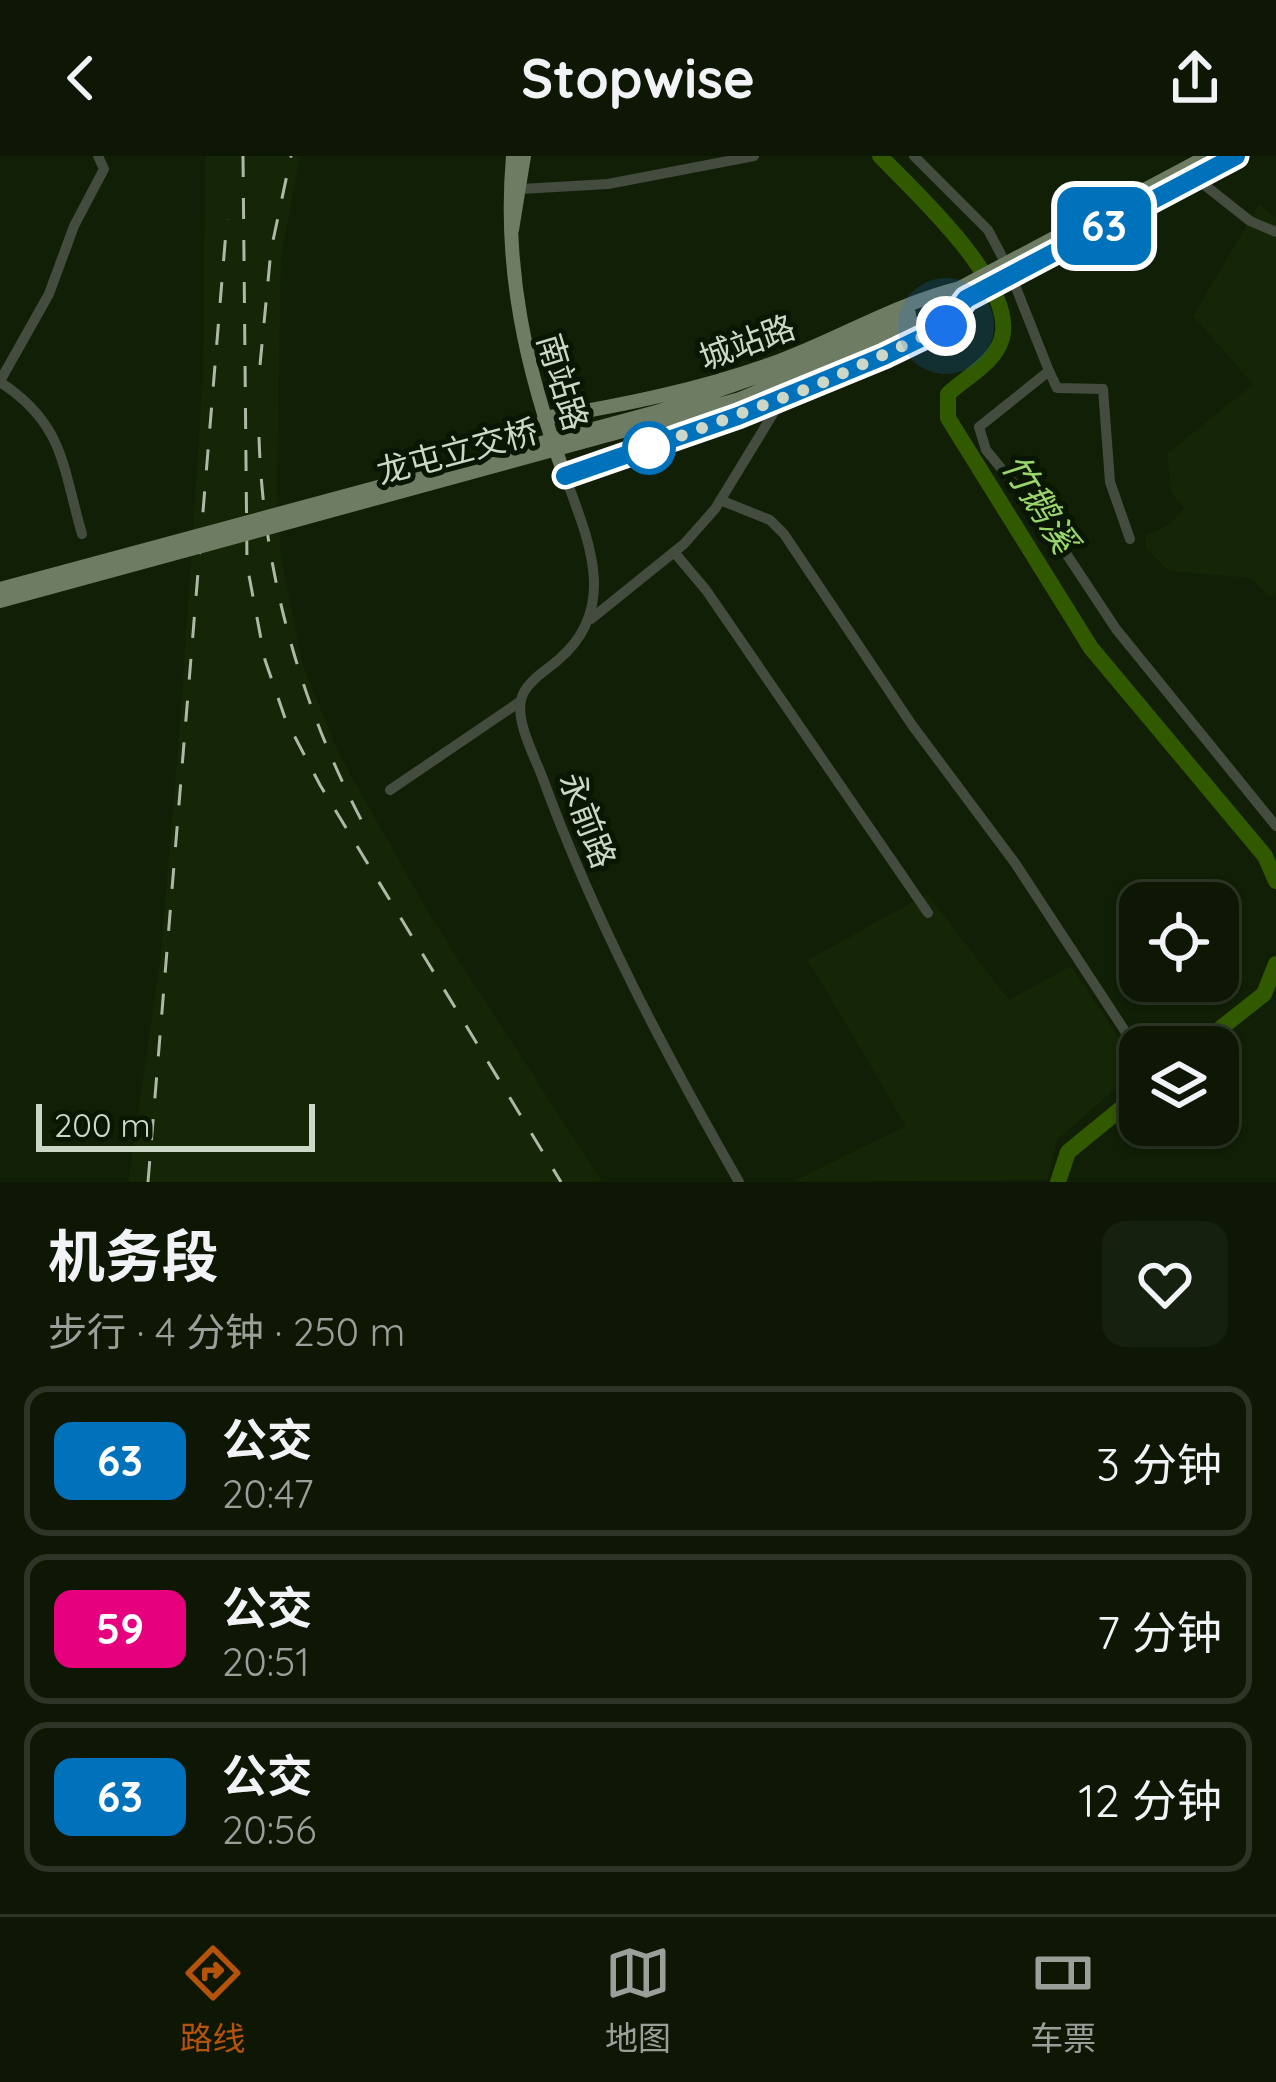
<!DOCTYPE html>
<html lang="zh">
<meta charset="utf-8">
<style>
:root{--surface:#0d1704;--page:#16200e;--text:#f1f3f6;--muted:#9a9f9a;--line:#2d3626;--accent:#b45309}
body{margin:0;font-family:Quicksand,"Noto Sans SC",sans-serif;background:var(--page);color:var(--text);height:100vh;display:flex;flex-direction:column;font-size:45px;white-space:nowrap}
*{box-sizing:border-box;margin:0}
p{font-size:39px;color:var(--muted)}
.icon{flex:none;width:66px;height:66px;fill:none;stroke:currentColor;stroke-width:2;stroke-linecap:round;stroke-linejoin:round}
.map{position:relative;height:1026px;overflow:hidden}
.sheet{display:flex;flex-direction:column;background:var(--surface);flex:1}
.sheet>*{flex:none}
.badge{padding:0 24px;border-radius:18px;font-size:42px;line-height:78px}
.fabs{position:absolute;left:1119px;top:726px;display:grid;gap:24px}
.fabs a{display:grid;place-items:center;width:120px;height:120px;border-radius:24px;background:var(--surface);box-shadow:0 3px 9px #0004,0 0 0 3px var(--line);font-size:60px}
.scale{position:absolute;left:36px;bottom:30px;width:279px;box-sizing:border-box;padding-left:12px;border:6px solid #cdd7c7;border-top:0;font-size:33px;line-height:42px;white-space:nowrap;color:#cdd7c7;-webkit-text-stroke:9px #091601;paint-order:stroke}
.you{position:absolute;width:60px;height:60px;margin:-30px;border:9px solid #fff;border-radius:50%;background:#1a73e8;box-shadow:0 0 0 18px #1a73e833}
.map>.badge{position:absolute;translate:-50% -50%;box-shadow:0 0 0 6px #fff}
.round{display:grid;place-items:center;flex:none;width:126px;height:126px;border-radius:24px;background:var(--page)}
.head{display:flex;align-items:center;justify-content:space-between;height:204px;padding:0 48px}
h1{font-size:57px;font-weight:700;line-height:90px}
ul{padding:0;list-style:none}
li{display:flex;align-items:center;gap:36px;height:150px;margin:0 24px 18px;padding:0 24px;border:6px solid var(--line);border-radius:24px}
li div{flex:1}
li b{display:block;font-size:45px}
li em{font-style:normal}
li .badge{min-width:132px;font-weight:700;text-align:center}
header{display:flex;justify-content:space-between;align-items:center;height:156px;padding:0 48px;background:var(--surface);font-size:54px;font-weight:700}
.tabs{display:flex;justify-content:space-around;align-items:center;height:168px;border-top:3px solid var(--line);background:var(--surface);font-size:33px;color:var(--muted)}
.tabs a{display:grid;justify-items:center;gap:6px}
.tabs .current{color:var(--accent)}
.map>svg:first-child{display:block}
.built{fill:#142605}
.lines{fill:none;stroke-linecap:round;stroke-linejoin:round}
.river{stroke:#305900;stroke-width:16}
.minor{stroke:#444b3f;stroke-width:10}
.major{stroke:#6d7c63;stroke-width:14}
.rail{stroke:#adb8a6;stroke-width:3;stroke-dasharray:21 21;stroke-linecap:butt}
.major-bridge{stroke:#6d7c63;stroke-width:14}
.line-casing{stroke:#fff;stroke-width:27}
.line{stroke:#0072bc;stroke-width:18}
.walk{stroke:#cdd7c7;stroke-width:12;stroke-dasharray:0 21.6}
.stop-dot{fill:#fff;stroke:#0072bc;stroke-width:6}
.labels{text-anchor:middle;stroke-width:10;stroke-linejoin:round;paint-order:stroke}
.street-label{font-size:33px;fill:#cdd7c7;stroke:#091601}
.water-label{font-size:36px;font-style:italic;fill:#9bd66d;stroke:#091601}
</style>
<header><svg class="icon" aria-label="back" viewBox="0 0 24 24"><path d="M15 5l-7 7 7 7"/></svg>Stopwise<svg class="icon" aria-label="share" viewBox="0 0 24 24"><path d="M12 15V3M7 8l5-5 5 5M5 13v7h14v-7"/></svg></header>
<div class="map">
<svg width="1276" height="1026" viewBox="0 0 1276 1026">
<rect width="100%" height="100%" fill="#111f06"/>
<path class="built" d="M205,0H300L281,102L277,334L281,401L303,510L340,600L431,761L602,1026H128L160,805L179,581L203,220Z
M1260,48L1276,62V436L1270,441L1251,422L1169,415L1146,392L1145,380L1170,368L1184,352L1171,337L1167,298L1253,228L1193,160Z
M927,738L1009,844L1071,810L1139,912L1057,984L1047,1024L792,1026L906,970L808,804Z"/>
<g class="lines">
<path class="river" d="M880,0C916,37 1009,122 1003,176C1000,205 967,220 948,238V262L1091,492L1265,700L1276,725
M1197,891L1264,838L1276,808
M1058,1026L1068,996L1140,937"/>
<path class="minor" d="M914,0L988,74L1006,108
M1192,19L1250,65L1276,76
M521,33L608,28L754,0
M1011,119L1049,215L979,271L986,294L1044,364L1116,473L1276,670
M1049,215L1057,232L1103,233L1110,326L1130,383
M0,225L49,138L74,70L104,13L98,0
M0,226C64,268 62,309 82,378
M565,320C588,383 620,452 558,504C546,515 525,526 521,544C516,567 535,601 543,623C595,765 664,895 739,1026
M720,344L770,364L784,378L912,569L1015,707L1140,898
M674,396L706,434L928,757
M591,463L684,388L715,353L782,243
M390,634L521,545"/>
<path class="major" d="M513,0C503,112 526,215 565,320L738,260L884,200L946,169L966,143
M512,74L524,0
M956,134L1208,0
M919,167L1236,0
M544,262C625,249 702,233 779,205C840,182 896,148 960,132"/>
<path class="rail" d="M243,0L247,409L265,504L285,562L320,629L561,1026
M260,209L271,94L291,0
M259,281C263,417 301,551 365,671
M148,1026L227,63"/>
<path class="major-bridge" d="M0,433L656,256L828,196L909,158
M0,445L740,243L919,167"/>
</g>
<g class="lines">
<defs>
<path id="line" d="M565,320L738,260L884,200L946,170L966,143L1236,0"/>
</defs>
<use href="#line" class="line-casing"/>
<use href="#line" class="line"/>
<path class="walk" d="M649,292L635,297L817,229L946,170"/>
</g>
<circle class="stop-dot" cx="649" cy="292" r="24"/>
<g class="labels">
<g class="street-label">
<text transform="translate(747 186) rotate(-20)" y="12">城站路</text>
<text transform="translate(563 226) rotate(73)" y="12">南站路</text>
<text transform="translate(457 295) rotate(-15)" y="12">龙屯立交桥</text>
<text transform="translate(588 664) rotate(69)" y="12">永前路</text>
</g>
<g class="water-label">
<text transform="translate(1040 347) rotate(58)" y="13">竹鹅溪</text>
</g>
</g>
</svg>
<div class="fabs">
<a><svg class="icon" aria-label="locate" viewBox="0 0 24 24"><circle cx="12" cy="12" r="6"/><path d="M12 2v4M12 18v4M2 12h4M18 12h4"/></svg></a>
<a><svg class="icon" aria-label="layers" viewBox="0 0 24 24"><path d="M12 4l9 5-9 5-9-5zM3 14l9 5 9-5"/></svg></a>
</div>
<div class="scale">200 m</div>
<div class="you" style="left:946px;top:170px"></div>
<b class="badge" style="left:1104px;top:70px;background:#0072bc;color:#fff">63</b>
</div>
<section class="sheet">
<div class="head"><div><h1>机务段</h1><p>步行 · 4 分钟 · 250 m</p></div><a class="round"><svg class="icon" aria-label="heart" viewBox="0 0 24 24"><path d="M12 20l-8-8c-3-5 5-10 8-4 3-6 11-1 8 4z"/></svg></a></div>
<ul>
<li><span class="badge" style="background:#0072bc;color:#fff">63</span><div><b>公交</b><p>20:47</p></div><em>3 分钟</em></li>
<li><span class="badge" style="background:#e6007e;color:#fff">59</span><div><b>公交</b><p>20:51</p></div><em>7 分钟</em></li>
<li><span class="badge" style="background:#0072bc;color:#fff">63</span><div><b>公交</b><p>20:56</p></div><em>12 分钟</em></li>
</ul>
</section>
<nav class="tabs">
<a class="current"><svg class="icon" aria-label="directions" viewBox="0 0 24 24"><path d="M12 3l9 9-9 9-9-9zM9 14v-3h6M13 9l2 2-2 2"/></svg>路线</a>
<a><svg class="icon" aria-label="map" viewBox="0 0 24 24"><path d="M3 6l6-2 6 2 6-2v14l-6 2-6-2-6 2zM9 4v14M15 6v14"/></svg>地图</a>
<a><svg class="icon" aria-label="tickets" viewBox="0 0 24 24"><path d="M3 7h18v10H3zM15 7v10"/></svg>车票</a>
</nav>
